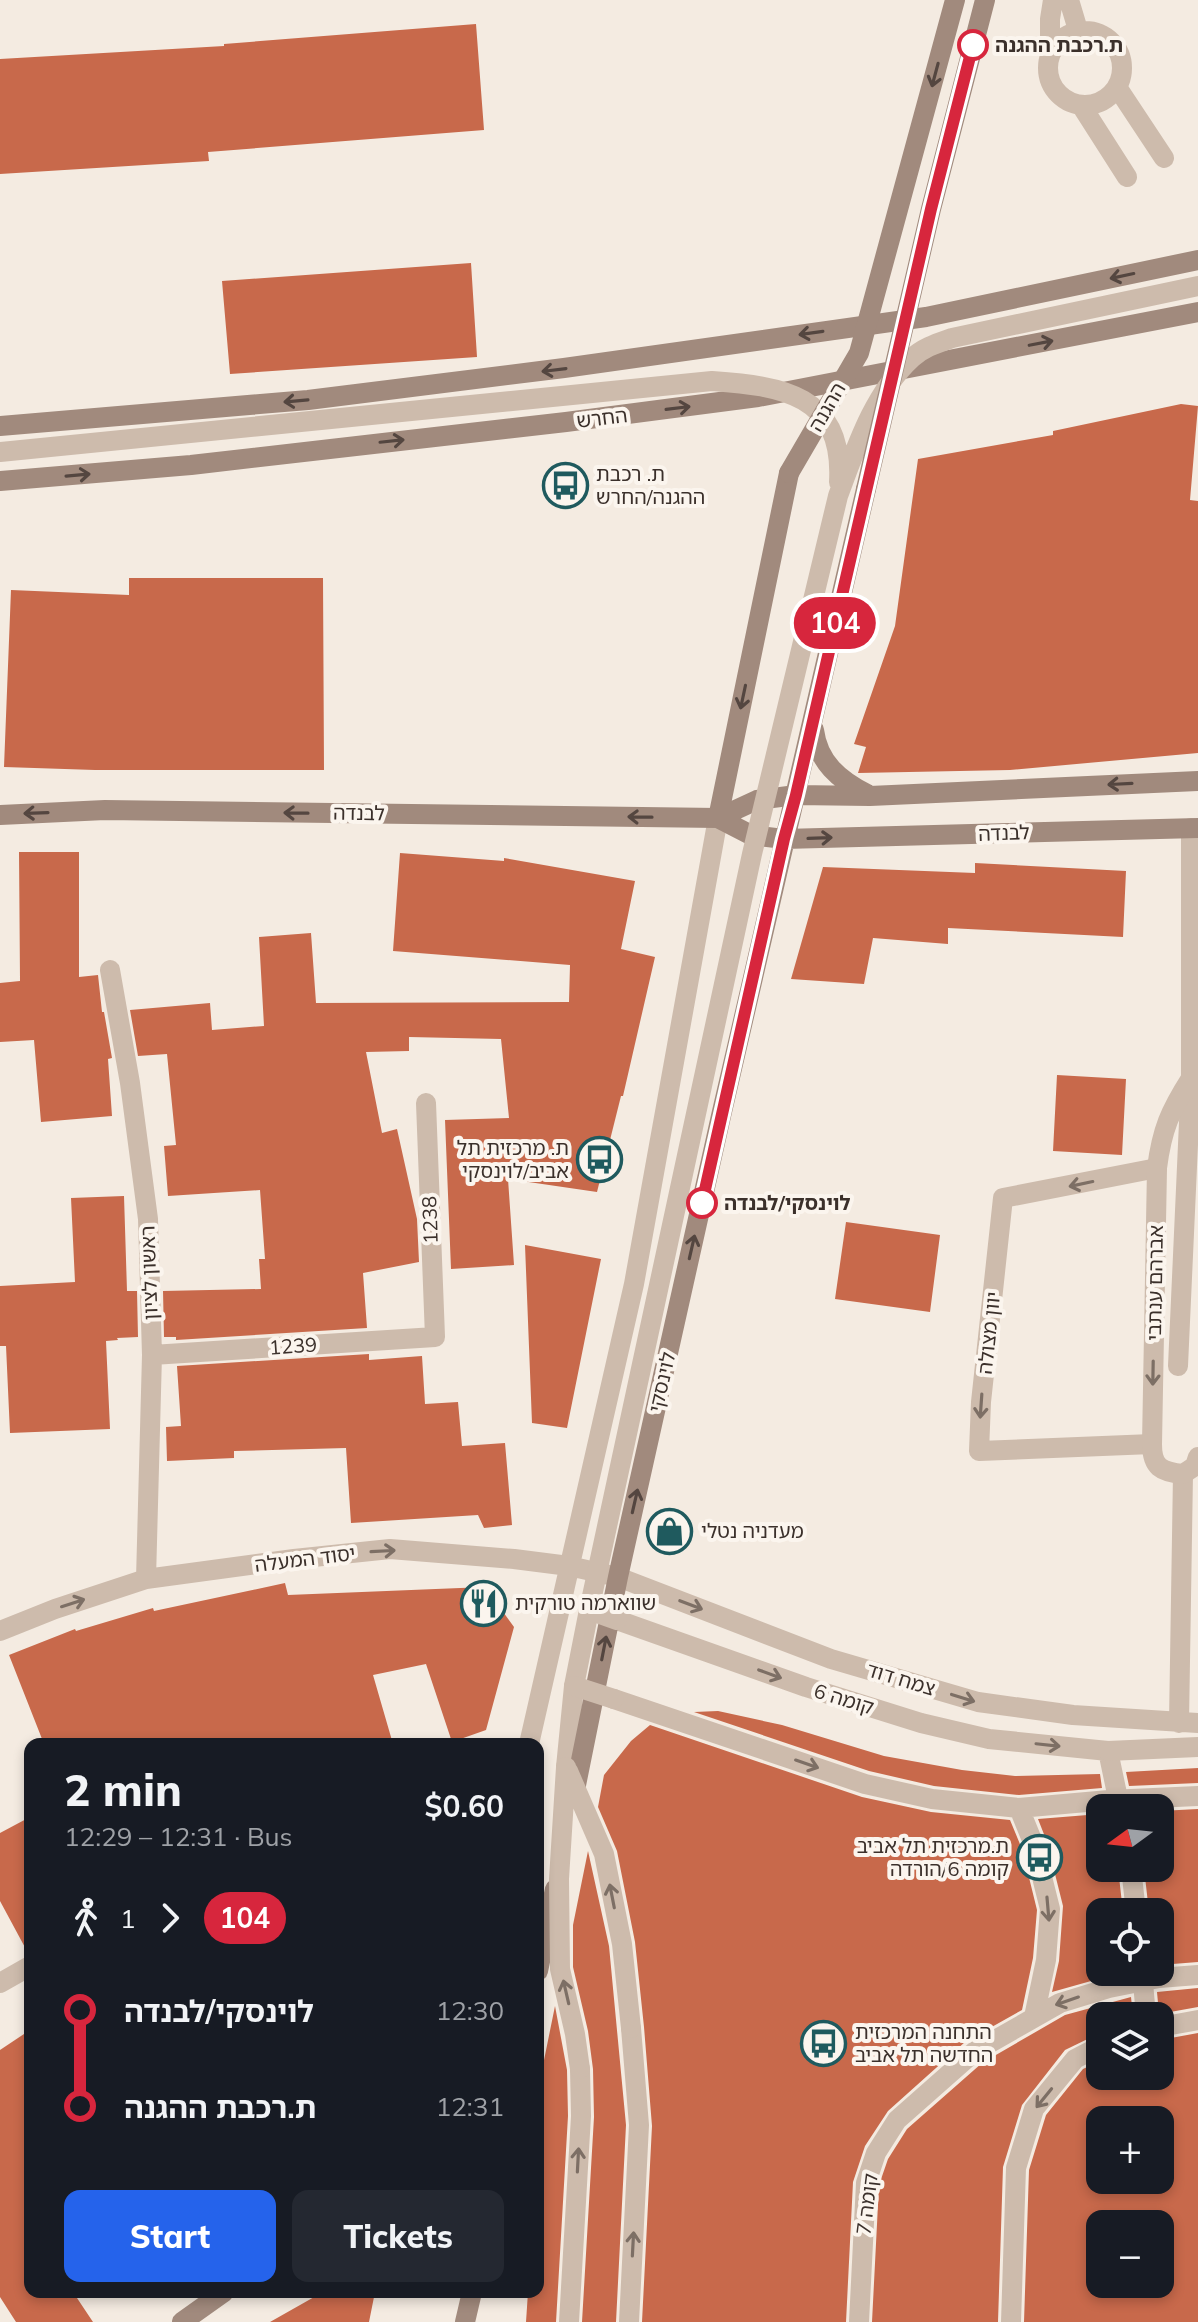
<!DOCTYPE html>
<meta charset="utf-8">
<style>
:root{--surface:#171b24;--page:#242831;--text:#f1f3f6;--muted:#9ea1a6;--accent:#2563eb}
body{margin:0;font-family:Mulish,"Noto Sans Hebrew",sans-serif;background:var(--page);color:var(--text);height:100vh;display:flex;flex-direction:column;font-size:30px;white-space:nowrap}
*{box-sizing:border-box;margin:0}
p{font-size:26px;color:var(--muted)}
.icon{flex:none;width:44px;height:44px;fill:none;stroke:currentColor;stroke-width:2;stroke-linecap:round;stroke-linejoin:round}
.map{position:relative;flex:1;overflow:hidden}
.details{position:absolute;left:24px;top:1738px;width:520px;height:560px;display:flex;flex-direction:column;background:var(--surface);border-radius:16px;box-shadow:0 4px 12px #0003}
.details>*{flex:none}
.badge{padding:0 16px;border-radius:26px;font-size:28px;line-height:52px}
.needle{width:52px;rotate:255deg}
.fabs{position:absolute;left:1086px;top:1794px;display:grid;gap:16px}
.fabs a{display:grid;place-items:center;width:88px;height:88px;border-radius:16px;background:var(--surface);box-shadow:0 4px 12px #0003;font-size:40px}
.map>.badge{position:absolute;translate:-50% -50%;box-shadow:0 0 0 4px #fff}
.legs{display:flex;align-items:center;gap:12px;height:88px;padding:0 40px;font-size:26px}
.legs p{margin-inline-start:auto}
.headline{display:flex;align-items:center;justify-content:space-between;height:136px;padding:0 40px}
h1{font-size:44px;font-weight:800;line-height:60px}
.action{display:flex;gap:16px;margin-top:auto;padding:16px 40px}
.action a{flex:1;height:92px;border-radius:16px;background:var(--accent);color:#fff;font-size:32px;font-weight:800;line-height:92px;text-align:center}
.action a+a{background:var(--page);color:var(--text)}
ul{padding:0 40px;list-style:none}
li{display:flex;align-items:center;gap:28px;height:96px;font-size:30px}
li i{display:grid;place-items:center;width:12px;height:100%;margin:0 10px;background:currentColor}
li i::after{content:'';width:20px;height:20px;margin:-10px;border:6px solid;border-radius:50%;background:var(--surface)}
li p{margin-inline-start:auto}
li:first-child i{background:linear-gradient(#0000 50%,currentColor 0)}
li:last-child i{background:linear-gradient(currentColor 50%,#0000 0)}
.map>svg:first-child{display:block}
.building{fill:#c8694b;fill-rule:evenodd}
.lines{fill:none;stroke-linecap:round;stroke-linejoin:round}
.lane{stroke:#cdbbac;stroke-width:20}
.street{stroke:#cdbbac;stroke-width:20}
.secondary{stroke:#a18a7d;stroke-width:20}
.lane-bridge{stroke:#cdbbac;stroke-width:20}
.secondary-bridge{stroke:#a18a7d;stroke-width:20}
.oneway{stroke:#544640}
.oneway2{stroke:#7d6f65}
.line-1-casing{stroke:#fff;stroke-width:18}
.line-1{stroke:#d7263d;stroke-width:12}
.stop-1-dot{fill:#fff;stroke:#d7263d;stroke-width:4}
.labels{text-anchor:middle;stroke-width:8;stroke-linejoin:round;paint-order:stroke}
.stop-label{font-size:20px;font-weight:bold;fill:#3b302b;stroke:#fbf5ee;text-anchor:start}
.street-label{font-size:20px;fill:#3b302b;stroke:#fbf5ee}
.poi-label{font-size:20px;fill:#3b302b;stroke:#fbf5ee;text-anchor:start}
</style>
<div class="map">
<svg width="1198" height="2322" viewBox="0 0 1198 2322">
<rect width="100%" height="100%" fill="#f4ebe1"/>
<path class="building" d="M476,24L484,130L208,152L209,161L0,174V59L224,46V44Z
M471,263L477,357L230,374L222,281Z
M1181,404L1198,406L1190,500L1198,501V753L1010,770L858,773L866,747L854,744L895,626L918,459L1053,435V431Z
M129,578H323L324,770H95L4,767L11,590L129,595Z
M19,852H79V977L98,975L102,1012H104L112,1058L108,1059L112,1116L41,1122L34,1040L0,1042V983L20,981Z
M400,853L504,861V858L635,881L621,949L655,957L623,1096H621L597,1192L508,1179L514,1265L451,1269L445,1120L509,1118L501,1039L409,1037V1051L366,1052L382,1133L397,1129L417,1219L419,1262L363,1273L367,1328L176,1340V1337H164L163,1291L261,1289L259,1259H265L260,1190L168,1196L164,1146L176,1145L167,1054L138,1056L130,1010L210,1003L212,1030L264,1026L259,937L311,933L316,1003L569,1002L570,965L393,951Z
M975,863L1126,871L1123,937L948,928V944L873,938L864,984L791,979L823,867L975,873Z
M1057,1075L1126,1079L1122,1155L1053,1151Z
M124,1196L127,1291H137L138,1337L117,1338L118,1340L106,1341L110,1429L10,1433L6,1346H0V1286L75,1282L71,1198Z
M846,1222L940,1235L930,1312L835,1299Z
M525,1245L601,1259L567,1428L532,1423Z
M369,1354V1360L422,1356L425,1404L458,1402L462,1446L505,1443L512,1525L484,1528L478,1515L351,1523L346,1448L234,1451V1458L167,1461L166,1427L181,1426L177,1366Z
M285,1583L288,1595L485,1587L514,1627L486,1730L452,1742L426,1664L373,1675L393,1744H44L9,1655L75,1629L76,1631L153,1608L154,1611Z
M718,1711L782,1725L884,1756L962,1770L1015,1776L1100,1774L1102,1788L1019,1795L934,1786L869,1771L694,1712Z
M650,1725L862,1797L931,1812L1010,1820L1022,1849L1037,1910L1033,1958L1022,2010L965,2042L888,2111L865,2146L853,2182L846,2322H642L652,2126L644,2027L635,1942L617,1851L598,1807L604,1775L631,1741Z
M1198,1768V1783L1129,1786L1126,1772Z
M1198,1809V1962L1160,1965V1912H1149L1144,1868H1160V1811Z
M1100,1814V1868H1118L1123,1912H1100V1972H1123L1052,1992L1059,1961L1063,1906L1047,1842L1038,1819Z
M30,1817V1953H28L0,1901V1833Z
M588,1851L609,1946L626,2125L616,2322H582L594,2117L593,2069L588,2031L573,1967V1925Z
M1198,1988V2007L1159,2014L1157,1992Z
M1131,1997L1133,2016H1100V2033L1065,2050L1022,2105L1003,2167L998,2322H872L879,2185L888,2159L907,2129L982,2063L1065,2015Z
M555,2006L567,2070L568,2116L556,2322H526L528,2292H538V2109L542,2070Z
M30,2030V2292H73L93,2322H16L0,2297V2050Z
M1198,2033V2322H1024L1029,2170L1046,2115L1083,2069L1100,2061V2076H1160V2040ZM1100,2120H1160V2180H1100ZM1100,2224H1160V2284H1100Z
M323,2292H375L369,2322H270Z"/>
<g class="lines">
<path class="lane" d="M1069,0L1078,30
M1048 68a37 37 0 1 1 74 0a37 37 0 1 1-74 0Z
M1050,53V19L1053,0
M1117,87L1164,158
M1081,105L1127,177
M1178,1366L1191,1078
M1152,1444L979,1451L981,1402L1003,1198L1157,1168
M618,1577L831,1659L978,1702L1073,1715L1198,1723
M617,1620L806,1687L921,1723L989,1739L1108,1751L1120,1808
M614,1699L865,1784L932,1799L1019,1808L1109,1800L1198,1796
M1179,1723L1183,1474
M566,1767L574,1686L589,1610
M1019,1808L1034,1845L1050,1909L1046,1960L1034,2017
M1131,1868L1136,1912
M1142,1972L1146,2016
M1160,2027L1198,2020
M569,2322L581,2116L580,2069
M629,2322L639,2125L631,2028
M859,2322L866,2183L876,2153L897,2120L974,2052L1060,2003L1109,1988L1159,1978L1198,1975
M1011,2322L1016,2168L1034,2109L1075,2059L1100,2046"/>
<path class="street" d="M1191,828V1078L1196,1089
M110,970L130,1083L148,1219L152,1355L146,1579
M1191,1078C1170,1111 1162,1129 1157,1168L1152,1444C1152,1467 1161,1472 1183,1474L1195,1466L1198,1457
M152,1355L435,1337L426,1103
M0,1631L55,1609L146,1579L294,1559L390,1549L514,1559L569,1566L618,1577
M529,1744L634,1284L718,818
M0,1983L30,1966"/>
<path class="secondary" d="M0,426L308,400L564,368L926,317L1198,260
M0,481L191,465L566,422L758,397L1198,312
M814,730C818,762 839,780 867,794
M0,815L105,810L718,818L757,800L796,795L870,796L1198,781
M718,818L751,835L784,839L1198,828
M718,818L789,473
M574,1795L618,1577L721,1116L866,489
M538,1971L555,1889
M182,2322L224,2292
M465,2322L472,2292"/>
<path class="lane-bridge" d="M0,452L712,381C781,386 844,394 839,482
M617,1620L589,1610L752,854L838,496C856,448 873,394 912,358C924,347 938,343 952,338L1198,286
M574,1686L614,1699
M1108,1751L1198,1747
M566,1767L559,1879L560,1969L575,2034L580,2069
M568,1771L604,1854L622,1944L631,2028"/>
<path class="secondary-bridge" d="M789,473L859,353L955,0
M866,489L931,209L985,0"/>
</g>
<defs><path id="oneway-shaft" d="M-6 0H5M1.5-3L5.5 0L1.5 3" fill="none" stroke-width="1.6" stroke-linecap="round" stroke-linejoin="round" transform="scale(2)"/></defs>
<g class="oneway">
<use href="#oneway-shaft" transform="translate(935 75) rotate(105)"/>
<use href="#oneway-shaft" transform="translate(1122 276) rotate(168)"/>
<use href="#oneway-shaft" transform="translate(811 333) rotate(172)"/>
<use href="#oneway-shaft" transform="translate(1041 343) rotate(-11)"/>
<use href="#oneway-shaft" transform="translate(554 370) rotate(173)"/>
<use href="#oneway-shaft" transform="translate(296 401) rotate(175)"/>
<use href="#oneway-shaft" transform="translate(678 408) rotate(-7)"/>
<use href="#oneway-shaft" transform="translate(392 441) rotate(-6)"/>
<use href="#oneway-shaft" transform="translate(78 475) rotate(-5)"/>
<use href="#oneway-shaft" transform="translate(743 697) rotate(102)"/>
<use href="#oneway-shaft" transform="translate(1120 784) rotate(177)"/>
<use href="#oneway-shaft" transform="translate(36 813) rotate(178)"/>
<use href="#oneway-shaft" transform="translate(296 813) rotate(-179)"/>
<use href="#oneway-shaft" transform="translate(640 817) rotate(-179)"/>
<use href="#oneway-shaft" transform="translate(820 838) rotate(-2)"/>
<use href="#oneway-shaft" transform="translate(692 1247) rotate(-77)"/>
<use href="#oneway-shaft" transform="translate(635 1501) rotate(-77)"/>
<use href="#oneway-shaft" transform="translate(604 1648) rotate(-79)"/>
</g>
<g class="oneway2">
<use href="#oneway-shaft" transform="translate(1081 1184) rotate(168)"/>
<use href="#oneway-shaft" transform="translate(1153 1373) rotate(91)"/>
<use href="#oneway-shaft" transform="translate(981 1406) rotate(94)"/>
<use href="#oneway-shaft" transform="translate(383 1551) rotate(-3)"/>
<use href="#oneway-shaft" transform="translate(73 1603) rotate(-18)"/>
<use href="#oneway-shaft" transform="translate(691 1605) rotate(21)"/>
<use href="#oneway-shaft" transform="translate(770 1674) rotate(20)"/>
<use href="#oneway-shaft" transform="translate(963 1698) rotate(17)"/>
<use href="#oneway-shaft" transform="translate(1048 1745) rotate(6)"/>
<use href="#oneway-shaft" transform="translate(807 1764) rotate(19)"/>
<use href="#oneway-shaft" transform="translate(612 1896) rotate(-101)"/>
<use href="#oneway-shaft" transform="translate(1048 1909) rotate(85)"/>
<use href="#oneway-shaft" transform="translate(566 1992) rotate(-103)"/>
<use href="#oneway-shaft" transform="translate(1067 2001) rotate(161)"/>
<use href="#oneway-shaft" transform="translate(1044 2098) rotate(129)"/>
<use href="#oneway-shaft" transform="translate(578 2160) rotate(-87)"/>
<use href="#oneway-shaft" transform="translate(633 2244) rotate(-87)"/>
</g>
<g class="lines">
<defs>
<path id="line-1" d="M702,1203L784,839L796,795L931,209L973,45"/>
</defs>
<use href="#line-1" class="line-1-casing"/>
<use href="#line-1" class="line-1"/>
</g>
<defs>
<symbol id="bus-ring" viewBox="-11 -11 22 22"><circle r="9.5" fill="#fbf5ee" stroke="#1f5a5e" stroke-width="1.5"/><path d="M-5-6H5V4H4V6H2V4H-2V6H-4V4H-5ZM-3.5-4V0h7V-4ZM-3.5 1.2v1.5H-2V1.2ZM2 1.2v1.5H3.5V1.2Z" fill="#1f5a5e"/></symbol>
<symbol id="shop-ring" viewBox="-11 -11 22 22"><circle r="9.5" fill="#fbf5ee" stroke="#1f5a5e" stroke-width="1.5"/><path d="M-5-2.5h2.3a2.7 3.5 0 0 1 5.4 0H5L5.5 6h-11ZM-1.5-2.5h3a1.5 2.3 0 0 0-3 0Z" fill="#1f5a5e"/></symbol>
<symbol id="restaurant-ring" viewBox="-11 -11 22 22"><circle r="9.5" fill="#fbf5ee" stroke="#1f5a5e" stroke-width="1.5"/><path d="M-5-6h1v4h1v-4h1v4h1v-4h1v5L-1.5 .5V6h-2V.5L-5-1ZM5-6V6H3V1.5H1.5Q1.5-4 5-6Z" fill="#1f5a5e"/></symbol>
</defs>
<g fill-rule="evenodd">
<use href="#bus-ring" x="540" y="460" width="51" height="51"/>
<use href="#bus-ring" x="574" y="1134" width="51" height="51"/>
<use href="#shop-ring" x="644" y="1506" width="51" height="51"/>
<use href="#restaurant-ring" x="458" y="1578" width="51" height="51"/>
<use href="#bus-ring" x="1014" y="1832" width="51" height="51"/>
<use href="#bus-ring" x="798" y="2018" width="51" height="51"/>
</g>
<g class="stop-1-dot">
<circle cx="973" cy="45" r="14"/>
<circle cx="702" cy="1203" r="14"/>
</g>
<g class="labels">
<g class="stop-label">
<text x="995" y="52">ת.רכבת ההגנה</text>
<text x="724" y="1210">לוינסקי/לבנדה</text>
</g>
<g class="street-label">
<text transform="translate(827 407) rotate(-60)" y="7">ההגנה</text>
<text transform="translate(602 418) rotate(-7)" y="7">החרש</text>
<text transform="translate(359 813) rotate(1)" y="7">לבנדה</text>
<text transform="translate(1004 833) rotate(-2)" y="7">לבנדה</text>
<text transform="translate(430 1220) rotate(-92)" y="7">1238</text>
<text transform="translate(149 1273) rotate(-92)" y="7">ראשון לציון</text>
<text transform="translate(1155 1283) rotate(-89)" y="7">אברהם ענתבי</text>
<text transform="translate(989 1333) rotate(-84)" y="7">יוון מצולה</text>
<text transform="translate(293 1346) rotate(-4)" y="7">1239</text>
<text transform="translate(662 1382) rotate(-77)" y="7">לוינסקי</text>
<text transform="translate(305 1559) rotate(-7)" y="7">יסוד המעלה</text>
<text transform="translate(901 1679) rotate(17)" y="7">צמח דוד</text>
<text transform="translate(844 1699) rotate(17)" y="7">קומה 6</text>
<text transform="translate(867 2204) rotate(-83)" y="7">קומה 7</text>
</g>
<g class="poi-label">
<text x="596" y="481">ת. רכבת<tspan x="596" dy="23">ההגנה/החרש</tspan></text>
<text x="569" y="1155" text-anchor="end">ת. מרכזית תל<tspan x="569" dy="23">אביב/לוינסקי</tspan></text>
<text x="701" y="1538">מעדניה נטלי</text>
<text x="515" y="1610">שווארמה טורקית</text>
<text x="1009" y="1853" text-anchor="end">ת.מרכזית תל אביב<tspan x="1009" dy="23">קומה 6/הורדה</tspan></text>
<text x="855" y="2039">התחנה המרכזית<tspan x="855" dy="23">החדשה תל אביב</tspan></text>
</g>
</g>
</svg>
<div class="fabs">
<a><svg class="needle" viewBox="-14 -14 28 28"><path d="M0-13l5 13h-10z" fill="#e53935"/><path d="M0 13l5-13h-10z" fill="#9ea1a6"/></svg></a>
<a><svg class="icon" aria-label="locate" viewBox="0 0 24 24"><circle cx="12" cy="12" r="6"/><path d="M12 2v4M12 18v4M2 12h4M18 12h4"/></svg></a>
<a><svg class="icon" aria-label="layers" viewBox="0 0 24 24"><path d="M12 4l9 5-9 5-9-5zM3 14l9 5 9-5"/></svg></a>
<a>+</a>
<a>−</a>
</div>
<b class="badge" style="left:835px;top:623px;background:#d7263d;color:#fff">104</b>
<section class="details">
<div class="headline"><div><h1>2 min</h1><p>12:29 – 12:31 · Bus</p></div><b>$0.60</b></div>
<div class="legs"><svg class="icon" aria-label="walk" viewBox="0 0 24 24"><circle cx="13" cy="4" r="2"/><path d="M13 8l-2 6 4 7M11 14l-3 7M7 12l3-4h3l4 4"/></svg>1<svg class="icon" aria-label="forward" viewBox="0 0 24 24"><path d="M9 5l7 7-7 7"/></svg><b class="badge" style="background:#d7263d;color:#fff">104</b></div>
<ul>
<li><i style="color:#d7263d"></i><b>לוינסקי/לבנדה</b><p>12:30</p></li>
<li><i style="color:#d7263d"></i><b>ת.רכבת ההגנה</b><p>12:31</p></li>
</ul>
<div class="action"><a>Start</a><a>Tickets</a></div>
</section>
</div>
